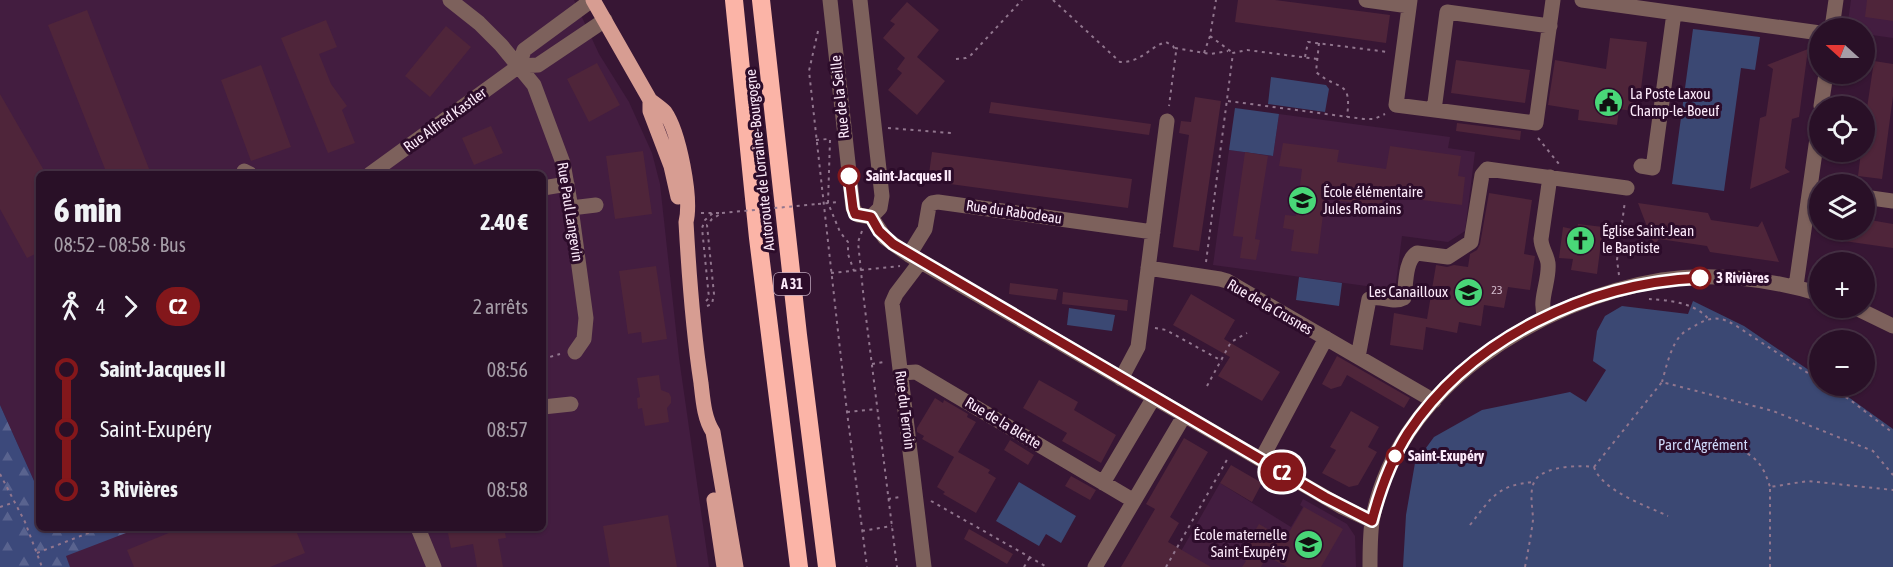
<!DOCTYPE html>
<html lang="fr">
<meta charset="utf-8">
<style>
:root{--surface:#291027;--page:#351e33;--text:#f1f3f6;--muted:#a59da7;--line:#453044}
body{margin:0;font-family:"Asap Condensed",sans-serif;background:var(--page);color:var(--text);height:100vh;display:flex;flex-direction:column;font-size:22px;white-space:nowrap}
*{box-sizing:border-box;margin:0}
p{font-size:20px;color:var(--muted)}
.icon{flex:none;width:33px;height:33px;fill:none;stroke:currentColor;stroke-width:2;stroke-linecap:round;stroke-linejoin:round}
.map{position:relative;flex:1;overflow:hidden}
.panel{position:absolute;left:36px;top:171px;width:510px;height:360px;display:flex;flex-direction:column;background:var(--surface);border-radius:9px;box-shadow:0 2px 4px #0004,0 0 0 2px var(--line)}
.panel>*{flex:none}
.badge{padding:0 12px;border-radius:20px;font-size:21px;line-height:39px}
.needle{width:39px;rotate:291deg}
.fabs{position:absolute;left:1809px;top:18px;display:grid;gap:12px}
.fabs a{display:grid;place-items:center;width:66px;height:66px;border-radius:50%;background:var(--surface);box-shadow:0 2px 4px #0004,0 0 0 2px var(--line);font-size:30px}
.map>.badge{position:absolute;translate:-50% -50%;box-shadow:0 0 0 3px #fff}
.legs{display:flex;align-items:center;gap:9px;height:66px;padding:0 18px;font-size:20px}
.legs p{margin-inline-start:auto}
.headline{display:flex;align-items:center;justify-content:space-between;height:102px;padding:0 18px}
h1{font-size:33px;font-weight:800;line-height:45px}
ul{padding:0 18px;list-style:none}
li{display:flex;align-items:center;gap:21px;height:60px;font-size:22px}
li i{display:grid;place-items:center;width:9px;height:100%;margin:0 8px;background:currentColor}
li i::after{content:'';width:15px;height:15px;margin:-8px;border:4px solid;border-radius:50%;background:var(--surface)}
li p{margin-inline-start:auto}
li:first-child i{background:linear-gradient(#0000 50%,currentColor 0)}
li:last-child i{background:linear-gradient(currentColor 50%,#0000 0)}
.map>svg:first-child{display:block}
.built{fill:#431d40}
.green{fill:#3b4873}
.forest{fill:url(#forest-firs)}
.building{fill:#4f253a}
.lines{fill:none;stroke-linecap:round;stroke-linejoin:round}
.path{stroke:#91768e;stroke-width:2;stroke-dasharray:3 4.5;stroke-linecap:butt}
.minor{stroke:#7d615c;stroke-width:15}
.major{stroke:#d79d92;stroke-width:15}
.highway{stroke:#fbb4a7;stroke-width:18}
.path-bridge{stroke:#91768e;stroke-width:2;stroke-dasharray:3 4.5;stroke-linecap:butt}
.line-1-casing{stroke:#fff;stroke-width:14}
.line-1{stroke:#83171b;stroke-width:9}
.stop-1-dot{fill:#fff;stroke:#83171b;stroke-width:3}
.labels{text-anchor:middle;stroke-width:6;stroke-linejoin:round;paint-order:stroke}
.number-label{font-size:12px;fill:#d1b9ca}
.shield{fill:#2c0c2a;stroke:#bea7bc;stroke-width:1.5}
.shield-label{font-size:14px;font-weight:bold;fill:#fceafa}
.poi-label{font-size:15px;fill:#fceafa;stroke:#2c0c2a;text-anchor:start}
.street-label{font-size:15px;fill:#fceafa;stroke:#2c0c2a}
.stop-label{font-size:15px;font-weight:bold;fill:#fceafa;stroke:#2c0c2a;text-anchor:start}
.park-label{font-size:15px;fill:#d0dbfb;stroke:#2c0c2a}
</style>
<div class="map">
<svg width="1893" height="567" viewBox="0 0 1893 567">
<defs>
<pattern id="forest-firs" width="22" height="20" patternUnits="userSpaceOnUse" patternTransform="scale(1.5)"><rect width="22" height="20" fill="#3c497b"/><path d="M5 1l3.5 6h-7zM16 11l3.5 6h-7z" fill="#59638f"/></pattern>
</defs>
<rect width="100%" height="100%" fill="#371634"/>
<path class="built" d="M0,0H574L599,54L629,102L652,153L660,184L679,358L709,567H70L55,528H543V174H39V492L0,405Z
M1851,0H1893V38L1865,34L1864,28H1847Z
M1279,114L1450,137L1448,148L1475,152L1465,231L1448,242L1402,236L1395,290L1213,265L1229,150L1273,156Z
M1220,483L1291,527L1303,507L1300,505L1303,499L1347,524L1355,536L1356,567H1172Z"/>
<path class="green" d="M1693,29L1760,37L1755,70L1741,68L1724,191L1672,184Z
M1271,77L1326,85L1329,89L1325,112L1268,104Z
M1235,108L1279,114L1273,156L1229,150Z
M1299,277L1342,283L1339,306L1296,300Z
M1693,301L1744,326L1819,377L1820,386H1833L1893,429V567H1403L1406,515L1415,463L1434,437L1482,410L1570,392L1586,402L1606,370L1593,361L1597,331L1605,316L1622,306L1688,314Z
M1069,308L1115,315L1112,331L1067,325Z
M1019,482L1076,516L1061,543L1046,534L1039,546L996,521Z"/>
<path class="forest" d="M0,405L39,492V528H139L66,556L70,567H0Z"/>
<path class="building" d="M1238,0H1275L1390,15L1386,43L1235,22Z
M1867,0H1893V21L1865,17Z
M907,2L939,30L917,57L945,81L917,115L888,90L902,73L897,69L905,58L883,38L895,24L890,21Z
M87,10L151,174H107L48,25Z
M326,20L337,47L319,54L331,84L347,106L342,110L355,143L328,153L281,38Z
M446,26L471,47L430,97L405,76Z
M1610,38L1647,42L1638,112L1619,109L1617,125L1578,120L1579,110L1548,105L1555,60L1606,69Z
M1808,49L1799,117L1792,119L1785,168L1790,172L1750,189L1760,118L1766,116L1773,69L1767,65Z
M1456,60L1530,70L1525,103L1451,93Z
M1874,61L1893,64V96L1882,179L1858,176L1861,152H1864V128Z
M597,63L620,105L589,122L567,79Z
M261,65L291,147L251,161L221,80Z
M0,94L46,174H39V252L27,258L0,209Z
M1195,97L1221,101L1199,251L1173,247L1189,135L1179,133L1181,121L1191,122Z
M991,102L1151,124L1149,135L989,113Z
M1457,123L1521,131L1520,140L1456,131Z
M491,126L503,153L474,165L462,138Z
M1283,143L1339,150L1337,162L1386,169L1390,146L1461,156L1458,176L1465,177L1462,205L1383,195L1382,206L1325,199L1318,254L1291,251L1294,230L1283,228L1285,215L1296,216L1302,169L1279,166Z
M643,151L652,214L615,219L606,156Z
M932,152L1132,179L1128,208L928,181Z
M1245,152L1268,156L1255,239L1260,240L1256,260L1240,258L1243,237L1233,236Z
M1489,193L1532,200L1524,254L1535,256L1530,290L1508,287L1504,308L1484,305L1481,326L1459,322L1457,333L1426,327L1423,350L1390,345L1394,313L1427,319L1436,265L1447,267L1454,265L1468,267L1470,254L1477,250L1480,244Z
M1638,203L1708,213L1711,220L1758,227L1762,221L1779,262L1710,252L1707,246L1659,239L1654,245Z
M1864,219L1893,224V248L1830,239L1831,230H1864Z
M1578,224L1603,227L1597,274L1571,270L1573,259L1559,258L1563,227L1577,230Z
M656,266L667,339L642,343L641,332L628,334L619,271Z
M1010,283L1058,289L1056,300L1009,294Z
M1063,292L1128,300L1127,311L1062,304Z
M1191,294L1235,320L1224,339L1280,372L1262,401L1218,376L1230,357L1173,325Z
M1337,356L1410,398L1404,408L1347,375L1341,386L1331,389L1322,384Z
M659,375L661,390L669,393L671,397V403L667,408L669,422L645,426L642,408L638,409L637,398L640,397L637,378Z
M1039,380L1078,402L1074,410L1116,435L1101,463L1062,441L1067,433L1023,408Z
M935,398L943,403L944,400L968,414L967,417L976,422L958,452L990,470L988,473L996,478L976,513L943,494L945,492L937,487L954,457L922,439L924,436L917,432V428Z
M1351,411L1379,427L1368,447L1377,452L1358,485L1349,487L1322,473L1336,450L1330,447Z
M1184,438L1208,452L1170,517L1179,523L1168,542L1211,567H1121L1155,509L1146,504Z
M1010,440L1034,455L1028,465L1004,450Z
M1231,465L1262,483L1252,502L1220,483Z
M1071,476L1096,490L1090,500L1065,486Z
M1304,507L1343,529L1321,567H1287L1267,556L1261,567H1242L1246,561L1239,557L1259,524L1285,539Z
M668,515L677,567H610L603,526Z
M181,528H295L305,553L270,567H134L127,550Z
M447,528H504L506,538L498,539L503,567H477L473,544L451,548Z
M969,529L1013,554L1007,564L964,539Z"/>
<g class="lines">
<path class="path" d="M1053,0L1120,62C1141,63 1149,47 1166,42L1173,46L1176,52L1169,106
M818,31L809,71L847,412L867,567
M1210,36L1233,53
M1319,43L1316,72C1339,92 1352,78 1347,117
M1175,48L1210,54L1228,51
M1204,53L1210,36L1216,0
M1305,57L1308,42L1388,52
M956,59L966,58L971,55L1022,0
M1228,101L1364,119H1374L1385,114
M888,128L951,133
M1538,138L1559,164
M816,140L828,139
M830,140L828,203L840,232L848,242V254L854,271
M818,204L839,202
M701,213H722
M862,231L858,242L864,301L897,567
M1206,262L1233,53L1247,50L1317,59
M831,273L900,266
M1619,275L1617,260L1625,201
M1649,299C1668,300 1697,303 1709,320
M706,301L709,298L702,228L705,220L713,213
M707,306L712,304L714,294L707,225L712,219L722,213
M1155,328L1166,330L1222,361
M543,359L560,354
M872,364L884,362
M1662,382C1666,368 1671,344 1682,334C1686,330 1693,327 1698,324C1714,315 1724,318 1738,327L1820,381
M1207,386L1231,342L1247,333
M1826,386L1849,399L1893,433
M847,412L877,409
M1741,450C1759,459 1764,468 1770,487
M1594,467L1662,382L1773,411L1873,451L1893,475
M1594,467C1602,491 1647,506 1668,516
M0,474L25,522L42,567
M888,499L900,497
M931,501L1047,567
M0,507L15,502
M1470,525C1492,497 1497,485 1534,482
M862,531L892,526
M37,553L101,528
M1024,567L1030,557
M1166,567L1228,458
M1525,567C1528,551 1531,536 1533,520C1533,508 1528,490 1536,479C1546,466 1580,465 1594,467
M1770,567V487L1808,481L1893,490"/>
<path class="minor" d="M450,0L479,23L501,45L534,85L563,163L571,208L586,318L584,339L575,352
M830,0L853,208L858,215L871,217L880,208L882,196L860,0
M1366,0L1409,6
M1410,0L1396,105L1536,123L1553,0
M1582,0L1820,33
M1832,28L1836,0
M519,66L524,50L592,0
M1821,106L1826,74
M1434,110L1447,12L1550,26
M1641,166L1653,168L1674,13
M244,171L250,174
M370,174L519,66L538,65L605,20
M543,188L567,184
M1864,197L1893,201
M571,208L596,205
M871,217L885,238L909,255L1342,507L1372,521
M909,255L925,229L929,206L932,203L938,202L1153,232
M921,261L896,294L892,303L924,567
M1148,268L1220,279L1227,281L1434,401
M1796,286L1820,117
M1856,308L1893,326
M1545,317C1538,300 1550,281 1548,263C1547,255 1541,248 1541,239L1550,177
M1358,357L1369,299C1380,294 1393,304 1404,298C1406,284 1405,260 1417,253L1448,257L1471,242L1482,175L1487,169L1627,188
M901,373L916,372L1134,501
M1121,379L1138,347L1167,121
M543,407L571,404
M1261,460L1326,338
M1103,483L1154,397
M418,528L434,567
M1095,567L1184,416
M1370,567C1370,552 1370,536 1372,522C1395,389 1538,300 1662,280C1713,272 1770,279 1820,294"/>
<path class="major" d="M593,0L650,100C655,104 661,108 665,112C679,132 692,198 686,222C689,276 693,330 701,383C703,400 704,418 713,432L736,567
M650,100V111L671,166L678,197
M714,500L724,567"/>
<path class="highway" d="M734,0L758,238L799,567
M761,0L798,335L827,567"/>
<path class="path-bridge" d="M722,213L818,204"/>
</g>
<g class="lines">
<defs>
<path id="line-1" d="M849,176L853,208L855,214L871,217L879,231L893,244L1325,497L1372,521C1380,490 1391,460 1408,433C1471,338 1588,283 1700,278"/>
</defs>
<use href="#line-1" class="line-1-casing"/>
<use href="#line-1" class="line-1"/>
</g>
<defs>
<symbol id="civic-disc" viewBox="-11 -11 22 22"><circle r="9.5" fill="#49d778" stroke="#2c0c2a"/><path d="M-.6-6.5H3V-4.5H.6V-3L4-1V1h2V6H-6V1h2V-1L-.6-3ZM-1.2 2.5V6h2.4V2.5Z" fill="#111"/></symbol>
<symbol id="school-disc" viewBox="-11 -11 22 22"><circle r="9.5" fill="#49d778" stroke="#2c0c2a"/><path d="M0-5L7-2L0 1L-7-2ZM-4 1L0 2.5L4 1V4Q0 6-4 4Z" fill="#111"/></symbol>
<symbol id="church-disc" viewBox="-11 -11 22 22"><circle r="9.5" fill="#49d778" stroke="#2c0c2a"/><path d="M-1.2-6h2.4v3.5h3.3v2.4h-3.3V6h-2.4V-.1h-3.3v-2.4h3.3Z" fill="#111"/></symbol>
</defs>
<g fill-rule="evenodd">
<use href="#civic-disc" x="1592" y="86" width="33" height="33"/>
<use href="#school-disc" x="1286" y="184" width="33" height="33"/>
<use href="#church-disc" x="1564" y="224" width="33" height="33"/>
<use href="#school-disc" x="1452" y="276" width="33" height="33"/>
<use href="#school-disc" x="1292" y="528" width="33" height="33"/>
</g>
<g class="stop-1-dot">
<circle cx="849" cy="176" r="10"/>
<circle cx="1700" cy="278" r="10"/>
<circle cx="1395" cy="456" r="8"/>
</g>
<g class="labels">
<g class="number-label">
<text x="1497" y="294">23</text>
</g>
<rect class="shield" x="774" y="273" width="36" height="22" rx="4.5"/>
<g class="shield-label">
<text x="792" y="289">A 31</text>
</g>
<g class="poi-label">
<text x="1630" y="99">La Poste Laxou<tspan x="1630" dy="17">Champ-le-Boeuf</tspan></text>
<text x="1323" y="197">École élémentaire<tspan x="1323" dy="17">Jules Romains</tspan></text>
<text x="1602" y="236">Église Saint-Jean<tspan x="1602" dy="17">le Baptiste</tspan></text>
<text x="1448" y="297" text-anchor="end">Les Canailloux</text>
<text x="1287" y="540" text-anchor="end">École maternelle<tspan x="1287" dy="17">Saint-Exupéry</tspan></text>
</g>
<g class="street-label">
<text transform="translate(840 97) rotate(-96)" y="5">Rue de la Seille</text>
<text transform="translate(445 120) rotate(-36)" y="5">Rue Alfred Kastler</text>
<text transform="translate(760 160) rotate(-96)" y="5">Autoroute de Lorraine-Bourgogne</text>
<text transform="translate(570 212) rotate(81)" y="5">Rue Paul Langevin</text>
<text transform="translate(1014 212) rotate(8)" y="5">Rue du Rabodeau</text>
<text transform="translate(1270 307) rotate(30)" y="5">Rue de la Crusnes</text>
<text transform="translate(905 410) rotate(83)" y="5">Rue du Terroin</text>
<text transform="translate(1003 423) rotate(31)" y="5">Rue de la Blette</text>
</g>
<g class="stop-label">
<text x="866" y="181">Saint-Jacques II</text>
<text x="1716" y="283">3 Rivières</text>
<text x="1408" y="461">Saint-Exupéry</text>
</g>
<g class="park-label">
<text x="1703" y="450">Parc d'Agrément</text>
</g>
</g>
</svg>
<div class="fabs">
<a><svg class="needle" viewBox="-14 -14 28 28"><path d="M0-13l5 13h-10z" fill="#e53935"/><path d="M0 13l5-13h-10z" fill="#a59da7"/></svg></a>
<a><svg class="icon" aria-label="locate" viewBox="0 0 24 24"><circle cx="12" cy="12" r="6"/><path d="M12 2v4M12 18v4M2 12h4M18 12h4"/></svg></a>
<a><svg class="icon" aria-label="layers" viewBox="0 0 24 24"><path d="M12 4l9 5-9 5-9-5zM3 14l9 5 9-5"/></svg></a>
<a>+</a>
<a>−</a>
</div>
<b class="badge" style="left:1282px;top:472px;background:#83171b;color:#fff">C2</b>
<section class="panel">
<div class="headline"><div><h1>6 min</h1><p>08:52 – 08:58 · Bus</p></div><b>2.40 €</b></div>
<div class="legs"><svg class="icon" aria-label="walk" viewBox="0 0 24 24"><circle cx="13" cy="4" r="2"/><path d="M13 8l-2 6 4 7M11 14l-3 7M7 12l3-4h3l4 4"/></svg>4<svg class="icon" aria-label="forward" viewBox="0 0 24 24"><path d="M9 5l7 7-7 7"/></svg><b class="badge" style="background:#83171b;color:#fff">C2</b><p>2 arrêts</p></div>
<ul>
<li><i style="color:#83171b"></i><b>Saint-Jacques II</b><p>08:56</p></li>
<li><i style="color:#83171b"></i><span>Saint-Exupéry</span><p>08:57</p></li>
<li><i style="color:#83171b"></i><b>3 Rivières</b><p>08:58</p></li>
</ul>
</section>
</div>
